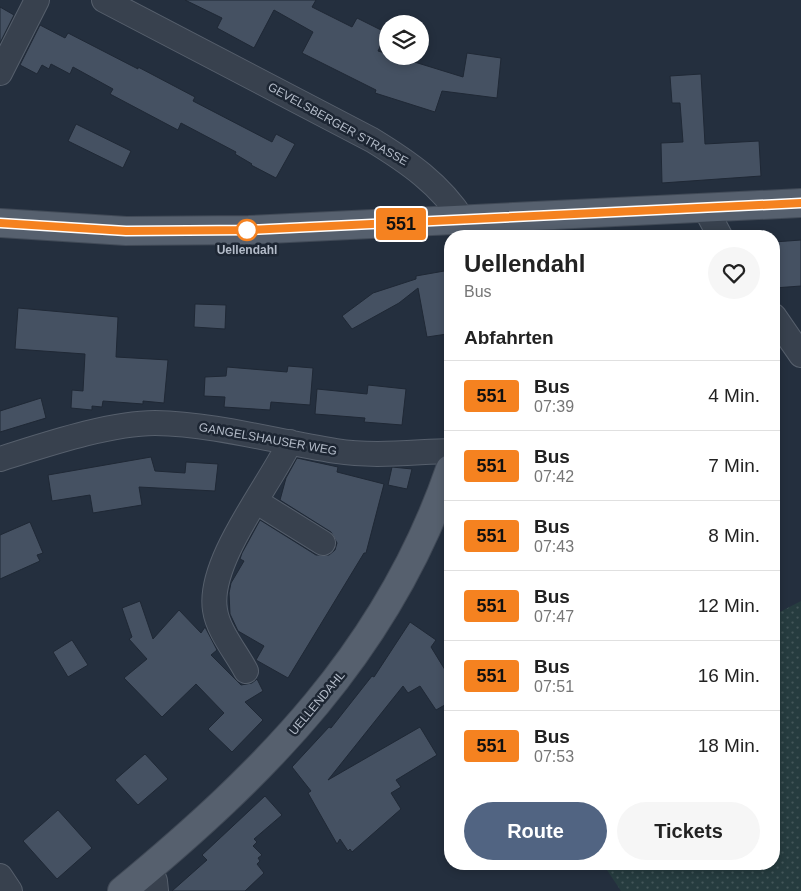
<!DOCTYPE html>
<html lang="de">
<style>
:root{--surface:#fff;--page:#f6f6f6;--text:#222;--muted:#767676;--line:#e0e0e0;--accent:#516482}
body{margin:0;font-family:Helvetica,sans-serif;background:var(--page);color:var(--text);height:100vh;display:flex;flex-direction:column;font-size:19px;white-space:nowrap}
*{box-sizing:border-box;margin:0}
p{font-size:16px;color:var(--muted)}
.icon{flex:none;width:28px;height:28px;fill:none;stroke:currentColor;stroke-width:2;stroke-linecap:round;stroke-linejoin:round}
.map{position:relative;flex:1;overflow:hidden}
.panel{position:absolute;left:444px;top:230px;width:336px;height:640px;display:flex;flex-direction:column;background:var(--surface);border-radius:20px;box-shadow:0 2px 8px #0003}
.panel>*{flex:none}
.badge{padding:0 10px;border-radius:4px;font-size:18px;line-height:32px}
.buttons{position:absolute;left:379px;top:15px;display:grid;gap:10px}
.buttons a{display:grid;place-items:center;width:50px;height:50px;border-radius:50%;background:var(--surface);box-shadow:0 2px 8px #0003;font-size:25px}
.map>.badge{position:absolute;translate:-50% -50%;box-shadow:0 0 0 2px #fff}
h2{padding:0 20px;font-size:19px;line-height:45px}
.round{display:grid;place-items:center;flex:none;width:52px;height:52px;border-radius:26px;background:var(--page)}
.overview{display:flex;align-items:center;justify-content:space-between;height:85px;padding:0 20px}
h1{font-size:24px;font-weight:700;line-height:38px}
.cta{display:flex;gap:10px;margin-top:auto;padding:10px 20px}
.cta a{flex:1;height:58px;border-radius:30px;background:var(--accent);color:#fff;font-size:20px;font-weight:700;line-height:58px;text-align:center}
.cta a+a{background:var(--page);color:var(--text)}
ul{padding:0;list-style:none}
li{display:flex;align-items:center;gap:15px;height:70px;padding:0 20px;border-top:1px solid var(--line)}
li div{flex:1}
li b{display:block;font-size:19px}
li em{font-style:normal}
li .badge{min-width:55px;font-weight:700;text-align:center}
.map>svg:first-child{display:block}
.grass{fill:url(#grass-dots)}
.building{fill:#455162;stroke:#1f2835}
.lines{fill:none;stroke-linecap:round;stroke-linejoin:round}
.minor-casing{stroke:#565f6c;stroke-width:26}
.major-casing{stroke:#414a57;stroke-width:30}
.minor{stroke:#38414e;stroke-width:24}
.major{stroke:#56606e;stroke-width:28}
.line-casing{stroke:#fff;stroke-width:11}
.line{stroke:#f58220;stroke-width:8}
.stop-dot{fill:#fff;stroke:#f58220;stroke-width:2.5}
.labels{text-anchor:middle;stroke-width:5;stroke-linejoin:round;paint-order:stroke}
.street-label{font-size:12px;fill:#b4bcc9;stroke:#1d2633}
.stop-label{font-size:12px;font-weight:bold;fill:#b4bcc9;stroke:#1d2633}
</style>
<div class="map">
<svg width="801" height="891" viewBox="0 0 801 891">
<defs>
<pattern id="grass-dots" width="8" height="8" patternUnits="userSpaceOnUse" patternTransform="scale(1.25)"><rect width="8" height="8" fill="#263c3f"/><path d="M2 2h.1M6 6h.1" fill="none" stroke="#435659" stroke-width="1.8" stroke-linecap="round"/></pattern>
</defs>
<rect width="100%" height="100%" fill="#242f3e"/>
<path class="grass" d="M801,601V891H621L603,864H774V615Z"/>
<path class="building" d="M185,0H316L312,7L352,27L357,18L387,33L378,51L388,54V56H395L463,77L467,53L501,58L497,98L442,91L435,112L375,93L376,90L302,53L313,32L274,10L254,48L217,28L222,18Z
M0,7L14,15L0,43Z
M40,25L65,38L68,33L138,69V67L195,97L193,101L272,142L276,134L295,144L276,178L251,165L252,164L235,154L236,152L181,123L178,130L110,94L113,89L73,67L70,74L51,64L49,69L42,65L37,74L20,65Z
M701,74L705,144L759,141L761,176L662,183L661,143L683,142L680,103H672L670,76Z
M76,124L131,151L123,168L68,141Z
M801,240V286L774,288V242Z
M450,270V323L446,324L447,334L427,337L418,288L399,303L352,329L342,316L373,293L416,279V276Z
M195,304L226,305L225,329L194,327Z
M18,308L118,317L116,357L168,360L164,403L143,401V404L103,401L102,407L92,406V410L71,408L72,390L83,391L85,354L15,349Z
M288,366L313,368L310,405L271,402L270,410L224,407L225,397L204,396L205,377L226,376L227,367L287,372Z
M368,385L406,389L402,425L364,422L365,418L315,414L317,389L367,394Z
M41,398L46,418L0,432V411Z
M151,457L155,471L185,473L186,462L218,464L215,491L139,487L142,505L93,513L90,495L52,501L48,475Z
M297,458L338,467L337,472L384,484L366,553H364L288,678L256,660L264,646L238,631L230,614L229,593L231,583L244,561L240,559L242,553L260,520L316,555H329L335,550L337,543L331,532L280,500L286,478Z
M392,467L412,469L407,489L388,485Z
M30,522L43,553L37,555L40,561L0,579V535Z
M140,601L153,639L179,610L201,633L205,627L217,650L211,655L241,685L252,683L257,679L263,691L245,702L263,720L232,752L208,729L224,713L196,684L162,717L124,678L147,659L129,639L132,637L122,608Z
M410,622L436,640L431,647L450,678V702L436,710L420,686L408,693L403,686L328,780L420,727L437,755L396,780L401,787L391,793L401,809L352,852L350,849L348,851L340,839L337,844L308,793L311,791L292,767L329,727L331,728L372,676L374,677Z
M72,640L88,665L68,677L53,652Z
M145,754L168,779L138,805L115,780Z
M265,796L282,815L254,839L257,842L253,846L262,855L258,858L260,861L257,864L264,873L245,891H172L207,860L202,855Z
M58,810L92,848L57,879L23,841Z"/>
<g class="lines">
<defs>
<path id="minor" d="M104,0L372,140C408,162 440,184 463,220
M0,73L37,0
M705,208L720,236
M774,316L801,355
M0,459C45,445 109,423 155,423C217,424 276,442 336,451C373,457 413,452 450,451
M257,502L323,543
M246,671C236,652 218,631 215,610C207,562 269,486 290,442
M150,868L155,881L156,891
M0,876L10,891"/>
<path id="major" d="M0,223L126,231L249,230L801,203
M122,891C266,772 388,650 450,469"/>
</defs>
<use href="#minor" class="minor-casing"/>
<use href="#major" class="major-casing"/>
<use href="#minor" class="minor"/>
<use href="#major" class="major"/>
</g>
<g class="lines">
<defs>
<path id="line" d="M0,223L126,231L249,230L801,203"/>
</defs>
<use href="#line" class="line-casing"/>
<use href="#line" class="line"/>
</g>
<circle class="stop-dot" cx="247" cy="230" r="10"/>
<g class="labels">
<g class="street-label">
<text transform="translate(338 124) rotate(29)" y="4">GEVELSBERGER STRASSE</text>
<text transform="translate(268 439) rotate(10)" y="4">GANGELSHAUSER WEG</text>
<text transform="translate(317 703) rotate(-50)" y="4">UELLENDAHL</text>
</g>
<g class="stop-label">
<text x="247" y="254">Uellendahl</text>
</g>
</g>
</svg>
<div class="buttons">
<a><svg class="icon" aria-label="layers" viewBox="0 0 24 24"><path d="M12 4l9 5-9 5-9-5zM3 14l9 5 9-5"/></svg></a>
</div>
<b class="badge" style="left:401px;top:224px;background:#f58220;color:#111">551</b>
<section class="panel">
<div class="overview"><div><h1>Uellendahl</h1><p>Bus</p></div><a class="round"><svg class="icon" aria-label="heart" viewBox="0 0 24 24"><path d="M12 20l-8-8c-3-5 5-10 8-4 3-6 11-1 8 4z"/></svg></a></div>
<h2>Abfahrten</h2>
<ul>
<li><span class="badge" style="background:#f58220;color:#111">551</span><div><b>Bus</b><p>07:39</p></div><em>4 Min.</em></li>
<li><span class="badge" style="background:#f58220;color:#111">551</span><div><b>Bus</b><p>07:42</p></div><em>7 Min.</em></li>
<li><span class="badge" style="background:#f58220;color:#111">551</span><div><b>Bus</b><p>07:43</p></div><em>8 Min.</em></li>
<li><span class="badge" style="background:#f58220;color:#111">551</span><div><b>Bus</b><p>07:47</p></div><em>12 Min.</em></li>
<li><span class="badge" style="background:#f58220;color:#111">551</span><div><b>Bus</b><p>07:51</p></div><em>16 Min.</em></li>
<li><span class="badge" style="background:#f58220;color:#111">551</span><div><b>Bus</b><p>07:53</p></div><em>18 Min.</em></li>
</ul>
<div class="cta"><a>Route</a><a>Tickets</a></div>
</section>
</div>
